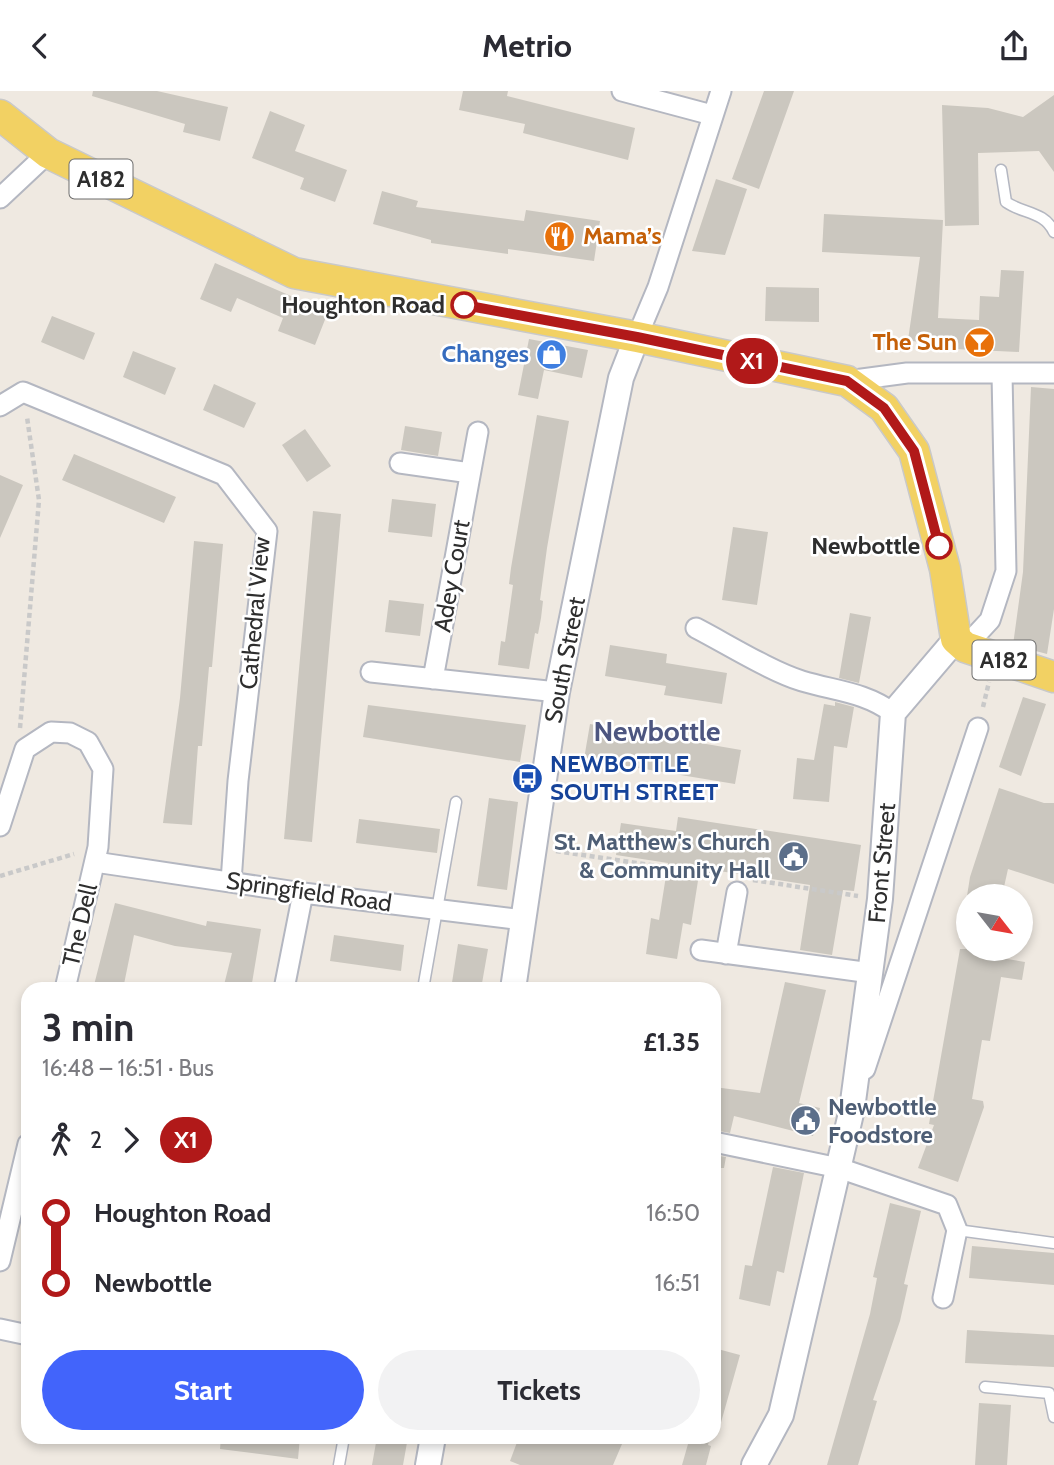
<!DOCTYPE html>
<meta charset="utf-8">
<style>
:root{--surface:#fff;--page:#f2f2f3;--text:#2b2b33;--muted:#7c7c81;--accent:#4264fb}
body{margin:0;font-family:Cabin,sans-serif;background:var(--page);color:var(--text);height:100vh;display:flex;flex-direction:column;font-size:26px;white-space:nowrap}
*{box-sizing:border-box;margin:0}
p{font-size:23px;color:var(--muted)}
.icon{flex:none;width:38px;height:38px;fill:none;stroke:currentColor;stroke-width:2;stroke-linecap:round;stroke-linejoin:round}
.map{position:relative;flex:1;overflow:hidden}
.drawer{position:absolute;left:21px;top:891px;width:700px;height:462px;display:flex;flex-direction:column;background:var(--surface);border-radius:21px;box-shadow:0 4px 10px #0003}
.drawer>*{flex:none}
.badge{padding:0 14px;border-radius:23px;font-size:24px;line-height:46px}
.needle{width:46px;rotate:121deg}
.fabs{position:absolute;left:956px;top:793px;display:grid;gap:14px}
.fabs a{display:grid;place-items:center;width:77px;height:77px;border-radius:50%;background:var(--surface);box-shadow:0 4px 10px #0003;font-size:35px}
.map>.badge{position:absolute;translate:-50% -50%;box-shadow:0 0 0 4px #fff}
.legs{display:flex;align-items:center;gap:10px;height:77px;padding:0 21px;font-size:23px}
.legs p{margin-inline-start:auto}
.overview{display:flex;align-items:center;justify-content:space-between;height:119px;padding:0 21px}
h1{font-size:38px;font-weight:700;line-height:52px}
.button{display:flex;gap:14px;margin-top:auto;padding:14px 21px}
.button a{flex:1;height:80px;border-radius:42px;background:var(--accent);color:#fff;font-size:28px;font-weight:700;line-height:80px;text-align:center}
.button a+a{background:var(--page);color:var(--text)}
ul{padding:0 21px;list-style:none}
li{display:flex;align-items:center;gap:24px;height:70px;font-size:26px}
li i{display:grid;place-items:center;width:10px;height:100%;margin:0 9px;background:currentColor}
li i::after{content:'';width:18px;height:18px;margin:-9px;border:5px solid;border-radius:50%;background:var(--surface)}
li p{margin-inline-start:auto}
li:first-child i{background:linear-gradient(#0000 50%,currentColor 0)}
li:last-child i{background:linear-gradient(currentColor 50%,#0000 0)}
header{display:flex;justify-content:space-between;align-items:center;height:91px;padding:0 21px;background:var(--surface);font-size:32px;font-weight:700}
.map>svg:first-child{display:block}
.building{fill:#cbc7bf}
.lines{fill:none;stroke-linecap:round;stroke-linejoin:round}
.service-casing{stroke:#b4b7c1;stroke-width:13}
.minor-casing{stroke:#b4b7c1;stroke-width:23}
.tertiary-casing{stroke:#b4b7c1;stroke-width:28}
.primary-casing{stroke:#c9c9c9;stroke-width:33}
.path{stroke:#c9c9c9;stroke-width:4.5;stroke-dasharray:5 3.5;stroke-linecap:butt}
.service{stroke:#fff;stroke-width:10}
.minor{stroke:#fff;stroke-width:19}
.tertiary{stroke:#fff;stroke-width:24}
.primary{stroke:#f2d163;stroke-width:30}
.line-1-casing{stroke:#fff;stroke-width:16}
.line-1{stroke:#b11919;stroke-width:10}
.stop-1-dot{fill:#fff;stroke:#b11919;stroke-width:3.5}
.labels{text-anchor:middle;stroke-width:5;stroke-linejoin:round;paint-order:stroke}
.shield{fill:#fff;stroke:#6d6d6d;stroke-width:2}
.shield-label{font-size:23px;font-weight:bold;fill:#2e2e2e}
.food-label{font-size:24px;font-weight:bold;fill:#c56008;stroke:#fff;text-anchor:start}
.stop-label{font-size:24px;font-weight:bold;fill:#2e2e2e;stroke:#fff;text-anchor:end}
.shop-label{font-size:24px;font-weight:bold;fill:#366cbe;stroke:#fff;text-anchor:end}
.street-label{font-size:24px;fill:#2e2e2e;stroke:#fff}
.transit-label{font-size:24px;font-weight:bold;fill:#164399;stroke:#fff;text-anchor:start}
.service-label{font-size:24px;font-weight:bold;fill:#4e5e75;stroke:#fff;text-anchor:end}
.quarter-label{font-size:28px;font-weight:bold;fill:#4d5680;stroke:#fff}
</style>
<header><svg class="icon" aria-label="back" viewBox="0 0 24 24"><path d="M15 5l-7 7 7 7"/></svg>Metrio<svg class="icon" aria-label="share" viewBox="0 0 24 24"><path d="M12 15V3M7 8l5-5 5 5M5 13v7h14v-7"/></svg></header>
<div class="map">
<svg width="1054" height="1374" viewBox="0 0 1054 1374">
<rect width="100%" height="100%" fill="#efe9e1"/>
<path class="building" d="M93,0H157L228,16L220,50L183,41L185,33L92,5Z
M463,0H508L507,5L635,37L628,69L523,42L525,33L459,19Z
M764,0H794L759,98L732,88Z
M1054,4V81L1039,60L978,62L979,134L945,135L942,14L988,17L1023,26Z
M270,20L305,34L295,60L347,79L335,111L300,98L304,87L252,67Z
M716,88L747,98L725,164L692,160Z
M382,100L418,110L416,116L524,130L526,119L600,130L594,170L508,158V163L431,152V149L373,133Z
M824,123L943,129L938,227L979,229L980,205L999,206L1001,179L1024,180L1019,261L954,258L908,249L920,166L822,161Z
M215,172L328,221L315,254L278,240L283,227L237,207L231,221L200,208Z
M766,196L819,197V231L765,230Z
M52,225L95,242L84,269L41,251Z
M529,248L588,259L582,287L544,279L538,308L518,304Z
M133,260L176,277L165,304L123,286Z
M214,293L256,312L244,337L203,319Z
M1031,296L1054,298V518L1047,563L1013,554L1023,481Z
M537,324L569,330L547,457L540,509L543,510L541,527L538,543L535,542L529,578L498,574L501,550L505,551L513,494L509,493L511,477Z
M405,335L442,341L438,365L401,359Z
M305,338L331,375L307,391L282,354Z
M74,363L176,406L164,432L62,389Z
M0,384L23,394L0,447Z
M392,408L436,413L432,446L388,441Z
M313,420L341,423L312,751L284,748Z
M733,436L768,441L757,514L722,509Z
M194,450L223,453L212,576H209L202,655H198L192,734L163,732L180,607Z
M389,509L424,513L420,545L385,541Z
M850,522L871,526L859,592L839,587Z
M610,554L667,563L666,572L727,582L722,613L664,604L666,595L605,585Z
M1023,606L1046,613L1021,685L999,676Z
M835,611L854,616L847,657L834,655L829,711L793,708L797,667L814,669L824,613L835,615Z
M368,614L526,634L520,671L363,646Z
M590,633L741,659L735,693L584,668Z
M999,697L1044,712H1054V793L1008,778L1002,805H967L970,786Z
M489,707L518,711L507,799L477,795Z
M678,726L861,754L854,800L843,799L832,864L800,859L810,794L700,777L691,834L683,832L677,868L646,863L651,827L659,829L668,772L616,764L621,732L676,740Z
M359,728L440,738L437,762L356,752Z
M115,812L206,835L207,830L261,838L251,898H223L232,862L175,855L134,844L123,898H93Z
M334,844L404,854L401,880L330,870Z
M458,853L488,858L481,898H451Z
M960,858H997L995,866L1025,871L1022,889L1001,886L990,950L982,949L972,1008L983,1010L984,1016L958,1091L918,1077L934,1034L929,1033Z
M785,891L826,899L799,1012L820,1017L813,1045L734,1025L730,1042L714,1039V996L760,1002Z
M714,1064L726,1066L724,1077H714Z
M773,1076L804,1082L784,1182L777,1180L770,1215L739,1208L745,1174L752,1175Z
M890,1112L921,1120L904,1193L908,1194L900,1230L873,1309L877,1310L858,1374H827L870,1223L877,1187L873,1186Z
M972,1155L1054,1162V1194L969,1187Z
M967,1239L1054,1244V1276L965,1272Z
M714,1257L740,1264L720,1335L714,1334Z
M979,1312L1011,1314L1007,1374H975Z
M221,1346H300L298,1368L220,1358Z
M377,1346H408L403,1374H372Z
M519,1346H625L613,1374H520L510,1370Z
M690,1346H710L708,1354L711,1355L706,1374H682Z"/>
<g class="lines">
<defs>
<path id="service" d="M1001,79L1006,111C1023,123 1044,120 1054,141
M423,898L456,711
M957,1139L1054,1152
M985,1296L1049,1302L1054,1326
M339,1374L344,1346"/>
<path id="minor" d="M622,0L712,24
M0,107L48,62
M637,246L658,196L721,0
M847,290L907,282H1054
M0,315L23,301L224,384L267,440L238,690L231,791
M400,372L470,382
M696,537C727,553 770,580 802,590C835,600 865,601 893,622
M965,556L990,529L1006,480L1002,283
M371,581L557,601
M433,588L478,341
M0,735L25,658L51,641L70,642L88,651L103,678L98,756L65,898
M95,771L303,802L523,829
M701,859L871,882
M726,863L737,801
M284,898L303,802
M865,978L978,637
M714,1051L839,1077L947,1114L957,1139L943,1207
M0,1170L28,1053
M0,1238L28,1244"/>
<path id="tertiary" d="M513,898L557,601L621,287L637,246
M428,1374L433,1346
M754,1374L781,1324L852,1018L880,808L893,622L956,548"/>
<path id="primary" d="M0,24L48,62L294,182L637,246L847,290L884,317L914,360L945,478L956,548L965,556L1054,586"/>
</defs>
<use href="#service" class="service-casing"/>
<use href="#minor" class="minor-casing"/>
<use href="#tertiary" class="tertiary-casing"/>
<use href="#primary" class="primary-casing"/>
<path class="path" d="M983,616L989,591
M20,637L39,409L27,326
M556,760L723,785
M0,785L74,763
M753,789L858,805"/>
<use href="#service" class="service"/>
<use href="#minor" class="minor"/>
<use href="#tertiary" class="tertiary"/>
<use href="#primary" class="primary"/>
</g>
<g class="lines">
<defs>
<path id="line-1" d="M464,214L637,246L847,290L884,317L914,360L939,455"/>
</defs>
<use href="#line-1" class="line-1-casing"/>
<use href="#line-1" class="line-1"/>
</g>
<defs>
<symbol id="restaurant-disc" viewBox="-11 -11 22 22"><circle r="9.5" fill="#e8710a" stroke="#fff"/><path d="M-5-6h1v4h1v-4h1v4h1v-4h1v5L-1.5 .5V6h-2V.5L-5-1ZM5-6V6H3V1.5H1.5Q1.5-4 5-6Z" fill="#fff"/></symbol>
<symbol id="bar-disc" viewBox="-11 -11 22 22"><circle r="9.5" fill="#e8710a" stroke="#fff"/><path d="M-6-5H6L.8 .8V4.5H3.5V6h-7V4.5H-.8V.8Z" fill="#fff"/></symbol>
<symbol id="shop-disc" viewBox="-11 -11 22 22"><circle r="9.5" fill="#3f7fe0" stroke="#fff"/><path d="M-5-2.5h2.3a2.7 3.5 0 0 1 5.4 0H5L5.5 6h-11ZM-1.5-2.5h3a1.5 2.3 0 0 0-3 0Z" fill="#fff"/></symbol>
<symbol id="bus-disc" viewBox="-11 -11 22 22"><circle r="9.5" fill="#1a4fb4" stroke="#fff"/><path d="M-5-6H5V4H4V6H2V4H-2V6H-4V4H-5ZM-3.5-4V0h7V-4ZM-3.5 1.2v1.5H-2V1.2ZM2 1.2v1.5H3.5V1.2Z" fill="#fff"/></symbol>
<symbol id="civic-disc" viewBox="-11 -11 22 22"><circle r="9.5" fill="#5c6f8a" stroke="#fff"/><path d="M-.6-6.5H3V-4.5H.6V-3L4-1V1h2V6H-6V1h2V-1L-.6-3ZM-1.2 2.5V6h2.4V2.5Z" fill="#fff"/></symbol>
</defs>
<g fill-rule="evenodd">
<use href="#restaurant-disc" x="542" y="128" width="35" height="35"/>
<use href="#bar-disc" x="962" y="234" width="35" height="35"/>
<use href="#shop-disc" x="534" y="246" width="35" height="35"/>
<use href="#bus-disc" x="510" y="670" width="35" height="35"/>
<use href="#civic-disc" x="776" y="748" width="35" height="35"/>
<use href="#civic-disc" x="788" y="1012" width="35" height="35"/>
</g>
<g class="stop-1-dot">
<circle cx="464" cy="214" r="12"/>
<circle cx="939" cy="455" r="12"/>
</g>
<g class="labels">
<g class="shield">
<rect x="69.5" y="68.5" width="63" height="39" rx="5"/>
<rect x="972.5" y="549.5" width="63" height="39" rx="5"/>
</g>
<g class="shield-label">
<text x="101" y="96">A182</text>
<text x="1004" y="577">A182</text>
</g>
<g class="food-label">
<text x="583" y="153">Mama’s</text>
<text x="957" y="259" text-anchor="end">The Sun</text>
</g>
<g class="stop-label">
<text x="445" y="222">Houghton Road</text>
<text x="920" y="463">Newbottle</text>
</g>
<g class="shop-label">
<text x="529" y="271">Changes</text>
</g>
<g class="street-label">
<text transform="translate(452 485) rotate(-80)" y="8">Adey Court</text>
<text transform="translate(255 522) rotate(-85)" y="8">Cathedral View</text>
<text transform="translate(565 569) rotate(-79)" y="8">South Street</text>
<text transform="translate(882 772) rotate(-85)" y="8">Front Street</text>
<text transform="translate(309 801) rotate(8)" y="8">Springfield Road</text>
<text transform="translate(80 834) rotate(-77)" y="8">The Dell</text>
</g>
<g class="transit-label">
<text x="550" y="681">NEWBOTTLE<tspan x="550" dy="28">SOUTH STREET</tspan></text>
</g>
<g class="service-label">
<text x="770" y="759">St. Matthew's Church<tspan x="770" dy="28">&amp; Community Hall</tspan></text>
<text x="828" y="1024" text-anchor="start">Newbottle<tspan x="828" dy="28">Foodstore</tspan></text>
</g>
<g class="quarter-label">
<text x="657" y="650">Newbottle</text>
</g>
</g>
</svg>
<div class="fabs">
<a><svg class="needle" viewBox="-14 -14 28 28"><path d="M0-13l5 13h-10z" fill="#e53935"/><path d="M0 13l5-13h-10z" fill="#7c7c81"/></svg></a>
</div>
<b class="badge" style="left:752px;top:270px;background:#b11919;color:#fff">X1</b>
<section class="drawer">
<div class="overview"><div><h1>3 min</h1><p>16:48 – 16:51 · Bus</p></div><b>£1.35</b></div>
<div class="legs"><svg class="icon" aria-label="walk" viewBox="0 0 24 24"><circle cx="13" cy="4" r="2"/><path d="M13 8l-2 6 4 7M11 14l-3 7M7 12l3-4h3l4 4"/></svg>2<svg class="icon" aria-label="forward" viewBox="0 0 24 24"><path d="M9 5l7 7-7 7"/></svg><b class="badge" style="background:#b11919;color:#fff">X1</b></div>
<ul>
<li><i style="color:#b11919"></i><b>Houghton Road</b><p>16:50</p></li>
<li><i style="color:#b11919"></i><b>Newbottle</b><p>16:51</p></li>
</ul>
<div class="button"><a>Start</a><a>Tickets</a></div>
</section>
</div>
